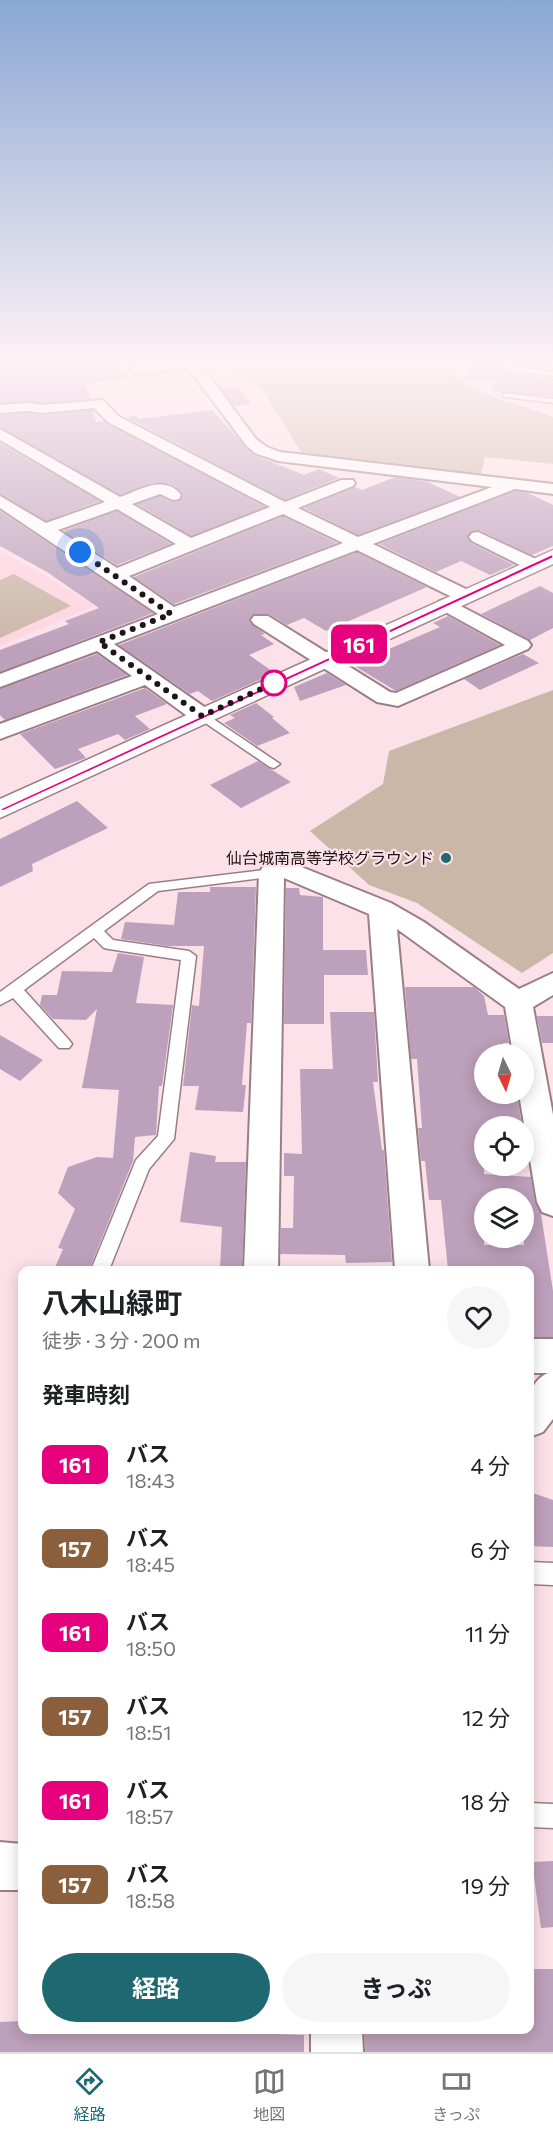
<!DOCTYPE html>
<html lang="ja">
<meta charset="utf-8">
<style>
:root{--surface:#fff;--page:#f6f6f6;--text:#202124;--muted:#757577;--line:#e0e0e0;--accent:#1d6871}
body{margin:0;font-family:Commissioner,"Noto Sans JP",sans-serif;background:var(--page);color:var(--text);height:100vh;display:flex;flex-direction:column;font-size:22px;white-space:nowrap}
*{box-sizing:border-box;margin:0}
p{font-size:20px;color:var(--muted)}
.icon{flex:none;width:33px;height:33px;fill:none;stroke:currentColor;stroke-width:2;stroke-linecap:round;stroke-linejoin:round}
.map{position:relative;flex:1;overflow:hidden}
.drawer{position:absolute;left:18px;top:1266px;width:516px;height:768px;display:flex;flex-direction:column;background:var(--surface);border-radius:12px;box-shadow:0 3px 15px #0003}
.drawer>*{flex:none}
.badge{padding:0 12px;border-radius:9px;font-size:21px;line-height:39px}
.needle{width:39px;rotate:175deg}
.fabs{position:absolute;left:474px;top:1044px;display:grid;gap:12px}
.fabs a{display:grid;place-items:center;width:60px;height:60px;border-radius:50%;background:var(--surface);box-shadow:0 3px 15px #0003;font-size:30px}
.you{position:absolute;width:30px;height:30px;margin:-15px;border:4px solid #fff;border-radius:50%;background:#1a73e8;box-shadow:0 0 0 9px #1a73e833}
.map>.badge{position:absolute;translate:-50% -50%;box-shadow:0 0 0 3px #fff}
h2{padding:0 24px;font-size:22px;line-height:54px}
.round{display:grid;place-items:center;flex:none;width:63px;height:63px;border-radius:32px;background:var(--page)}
.summary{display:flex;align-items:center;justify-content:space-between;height:102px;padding:0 24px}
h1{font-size:28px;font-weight:700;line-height:45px}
.cta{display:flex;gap:12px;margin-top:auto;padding:12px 24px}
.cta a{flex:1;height:69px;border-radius:36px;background:var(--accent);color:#fff;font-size:24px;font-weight:700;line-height:69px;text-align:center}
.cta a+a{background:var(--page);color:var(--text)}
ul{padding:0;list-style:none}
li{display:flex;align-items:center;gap:18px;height:84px;padding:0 24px}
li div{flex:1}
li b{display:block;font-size:22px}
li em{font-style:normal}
li .badge{min-width:66px;font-weight:700;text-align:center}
.tabs{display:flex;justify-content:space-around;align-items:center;height:84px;border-top:2px solid var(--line);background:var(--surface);font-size:16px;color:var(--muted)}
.tabs a{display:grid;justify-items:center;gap:3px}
.tabs .active{color:var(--accent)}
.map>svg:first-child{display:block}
.built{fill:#fed5e0}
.green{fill:#cbb7a8}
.building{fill:#bda0bb;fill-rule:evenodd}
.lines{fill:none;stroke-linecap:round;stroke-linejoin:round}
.service-casing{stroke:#9b7d86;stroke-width:3}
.minor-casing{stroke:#9b7d86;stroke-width:4}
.tertiary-casing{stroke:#9b7d86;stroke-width:3}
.service{fill:#fff;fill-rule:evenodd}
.minor{fill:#fff;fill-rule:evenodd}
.tertiary{fill:#fff;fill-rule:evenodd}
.line{fill:#e6007e;stroke:#fff;stroke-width:1.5}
.walk{stroke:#1f1418;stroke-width:6;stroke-dasharray:0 10.8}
.stop-dot{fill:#fff;stroke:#e6007e;stroke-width:3}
.poi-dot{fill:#1d6871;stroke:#fce1e8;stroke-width:2}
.labels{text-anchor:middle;stroke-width:4.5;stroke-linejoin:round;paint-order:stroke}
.poi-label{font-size:16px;fill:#1f1418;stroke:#fce1e8;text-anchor:end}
</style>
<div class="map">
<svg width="553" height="2052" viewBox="0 0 553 2052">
<rect width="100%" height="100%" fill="#fce1e8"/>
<path class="built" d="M0,551L46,576L95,606L0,646Z"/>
<path class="green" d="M233,361H434C470,395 508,400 553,417V464L485,457L480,478L303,455L263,390L244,376L223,366Z
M14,574L71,606L0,638V580Z
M553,690V953L522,973L417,903L369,885L310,831L383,784L389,751Z"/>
<path class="building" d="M20,361H117L129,378L86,384L90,399L42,403L29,401L0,403V364Z
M476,361L553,364V370L504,364L502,366L507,372L553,378V397L491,391L497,381H463Z
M239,387L251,404L234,406L221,388Z
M93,410L96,422L104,421L265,507L191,536L137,504L160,496L172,502L179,501L183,495L176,487L168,483H152L120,495L0,427V415L29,413L42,415Z
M212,410L254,455L304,475L319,469L339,478L285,500L126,417L137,416L139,419Z
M0,443L100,501L46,521L0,494Z
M395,477L428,482L460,497L358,535L304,508L355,487L362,490Z
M515,491L528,493L553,505V546L532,555L479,530L472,531L467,537L471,543L514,565L490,575L461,561L436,572L379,544Z
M0,511L153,613L0,672V650L69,624L65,621L99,608L47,572L0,546Z
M117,511L171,544L117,565L63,531Z
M283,516L337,543L174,604L134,577Z
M357,552L427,587L326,631L304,618L287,625L269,614L252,615L249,621L265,634L261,635L274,644L249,655L275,673L212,701L198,691L190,694L119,645Z
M540,586L553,593V628L530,640L481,614Z
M448,616L500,645L396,691L348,662L370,652L375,655L440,627L433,623Z
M97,654L127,675L5,720L0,715V689Z
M523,654L539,663L480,690L464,679Z
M327,673L346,685L300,701L294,687Z
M145,688L167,704L135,716L150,729L125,740L118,734L78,749L86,758L55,769L20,734Z
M256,703L274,717L272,718L290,733L257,746L224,723L235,718L230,715Z
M258,761L291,782L241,808L210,785Z
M77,801L108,828L32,864L33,871L0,887V839Z
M210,887H256L251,1023H247L242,1085H246L243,1112L195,1110L199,1086H183L192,1005L199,1006L204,946H167L121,939L125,922L174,925L178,892H210Z
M286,888H299L300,895L323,897V950H366L368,975H324V1024H284Z
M118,953L144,957L136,1003L173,1005L162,1086H159L156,1135L135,1137L133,1161L89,1270H54L63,1249L58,1248L75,1209L58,1193L68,1167L97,1157L113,1158L119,1090L82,1088L97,1009L86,1020L53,1019L40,1005L42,995H57L62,971L112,972Z
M405,987H474L484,996L488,1015H504L509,1043H503L505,1054H484V1094H517L522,1126H484V1174L531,1177L535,1202L541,1214L553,1291V1337H530V1270H448L441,1200H429L425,1161H421L418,1128H422L417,1059H411ZM484,1198H524V1245H484Z
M330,1012H374L378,1082H373L382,1150H384L392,1262L346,1263L345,1255L280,1254L281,1228H293L294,1176H284V1153L302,1154L300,1069H333Z
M537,1016H553V1043H542Z
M0,1035L43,1060L20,1081L0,1069Z
M190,1152L216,1156L215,1162H246L242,1270H220L222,1227L180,1222Z
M530,1492L553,1500V1547L530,1546Z
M553,1861V1927L541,1928L532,1862Z
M530,1969H553V2052H365L364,2030H530Z
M22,2021V2030H163L304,2035V2052H0V2022Z"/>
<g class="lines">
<defs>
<path id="service" d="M504,366L553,372V376L507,370Z
M503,393L553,399V403L506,397H503Z
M202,713L206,714L280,764L274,768L270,767L198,718L196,716Z
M272,869L279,873L277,876L158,891L104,931L113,940L189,951L196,956L174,1139L149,1169L109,1270H91L136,1160L158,1136L181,960L109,949L104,948L94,938L24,990L69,1040L72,1044L69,1048H59L13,998L0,1005V992L149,884Z
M530,1562L553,1563V1585L530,1584Z
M530,1803L553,1804V1828L530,1827Z"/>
<path id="minor" d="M174,361H198L256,439L267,447L280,452L553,484V494L515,489L373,544L472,592L474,596L472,600H458L357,550L114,644L210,711L213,716L210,721L202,722L194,721L145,685L0,739V724L132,676L97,651L0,687V674L158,614L0,508V496L46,523L105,502L0,440V429L120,497C140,490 165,474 181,495L179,499L173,500L160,494L132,504L191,538L270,507L108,422L94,408L42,413L29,411L0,413V405L29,403L42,405L103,400L118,416L285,502L341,480H353L355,483L353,486L298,508L358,537L492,487L278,461L255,453L246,445L188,368L136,374L129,370L136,366ZM117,509L176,544L117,568L58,530ZM283,514L343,543L174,607L129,576Z
M478,532L540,561L543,565L540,569H528L472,541L469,537L472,533Z
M447,599L528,641L531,645L528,649L398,706L377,702L254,624L251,620L254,616H268L390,692L396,693L505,645L440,609L437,605L440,601Z
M284,860L391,903L424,922L519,989L553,973V995L533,1007L553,1115V1216L542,1212L537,1202L519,1094H524V1054H513L505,1007L397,929L429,1270H395L369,914L284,878L278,1270H244L259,873L263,867Z
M530,1339H553V1419L543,1432L530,1437C528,1415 524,1383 548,1373H530Z
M0,1842L22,1844V1890H0Z
M311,2030H362L363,2052H311Z"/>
<path id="tertiary" d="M553,550V564L0,818V799Z"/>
</defs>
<use href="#service" class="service-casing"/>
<use href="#minor" class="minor-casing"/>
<use href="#tertiary" class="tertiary-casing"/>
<use href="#service" class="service"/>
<use href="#minor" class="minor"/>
<use href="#tertiary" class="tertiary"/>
</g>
<linearGradient id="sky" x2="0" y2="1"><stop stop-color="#8aa7d4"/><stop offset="0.56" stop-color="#fef2f5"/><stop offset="1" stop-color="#fef2f5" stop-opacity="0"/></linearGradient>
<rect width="553" height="648" fill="url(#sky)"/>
<path class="line" d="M553,554V558L3,811L0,809Z"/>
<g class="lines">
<path class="walk" d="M80,552L171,614L99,642L202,716L274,683"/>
</g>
<circle class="stop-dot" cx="274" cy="683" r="12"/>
<circle class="poi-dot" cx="446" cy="858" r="6"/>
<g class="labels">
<g class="poi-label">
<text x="434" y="864">仙台城南高等学校グラウンド</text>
</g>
</g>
</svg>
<div class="fabs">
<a><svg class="needle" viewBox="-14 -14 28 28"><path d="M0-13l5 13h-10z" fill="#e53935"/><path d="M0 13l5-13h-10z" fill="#757577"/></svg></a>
<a><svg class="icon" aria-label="locate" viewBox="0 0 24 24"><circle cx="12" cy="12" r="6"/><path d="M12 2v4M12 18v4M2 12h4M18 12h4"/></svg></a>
<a><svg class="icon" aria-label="layers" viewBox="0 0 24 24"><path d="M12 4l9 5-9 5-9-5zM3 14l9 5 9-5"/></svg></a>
</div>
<div class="you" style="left:80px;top:552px"></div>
<b class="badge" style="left:359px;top:644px;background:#e6007e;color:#fff">161</b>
<section class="drawer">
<div class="summary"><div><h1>八木山緑町</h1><p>徒歩 · 3 分 · 200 m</p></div><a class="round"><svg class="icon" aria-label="heart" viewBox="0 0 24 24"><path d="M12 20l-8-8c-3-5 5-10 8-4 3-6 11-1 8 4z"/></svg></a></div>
<h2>発車時刻</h2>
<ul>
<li><span class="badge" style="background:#e6007e;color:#fff">161</span><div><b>バス</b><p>18:43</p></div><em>4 分</em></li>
<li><span class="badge" style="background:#8b5e3c;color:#fff">157</span><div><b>バス</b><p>18:45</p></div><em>6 分</em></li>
<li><span class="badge" style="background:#e6007e;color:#fff">161</span><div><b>バス</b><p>18:50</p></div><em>11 分</em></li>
<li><span class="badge" style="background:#8b5e3c;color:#fff">157</span><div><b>バス</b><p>18:51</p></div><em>12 分</em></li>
<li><span class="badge" style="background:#e6007e;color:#fff">161</span><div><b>バス</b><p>18:57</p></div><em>18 分</em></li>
<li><span class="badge" style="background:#8b5e3c;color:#fff">157</span><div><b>バス</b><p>18:58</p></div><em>19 分</em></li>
</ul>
<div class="cta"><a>経路</a><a>きっぷ</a></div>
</section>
</div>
<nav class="tabs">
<a class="active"><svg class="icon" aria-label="directions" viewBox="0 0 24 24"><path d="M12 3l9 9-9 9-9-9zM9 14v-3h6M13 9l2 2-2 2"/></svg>経路</a>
<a><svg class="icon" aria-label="map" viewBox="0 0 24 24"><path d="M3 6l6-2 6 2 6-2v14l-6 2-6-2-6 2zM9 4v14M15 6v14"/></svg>地図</a>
<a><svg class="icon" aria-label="tickets" viewBox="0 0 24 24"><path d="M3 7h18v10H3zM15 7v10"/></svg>きっぷ</a>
</nav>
